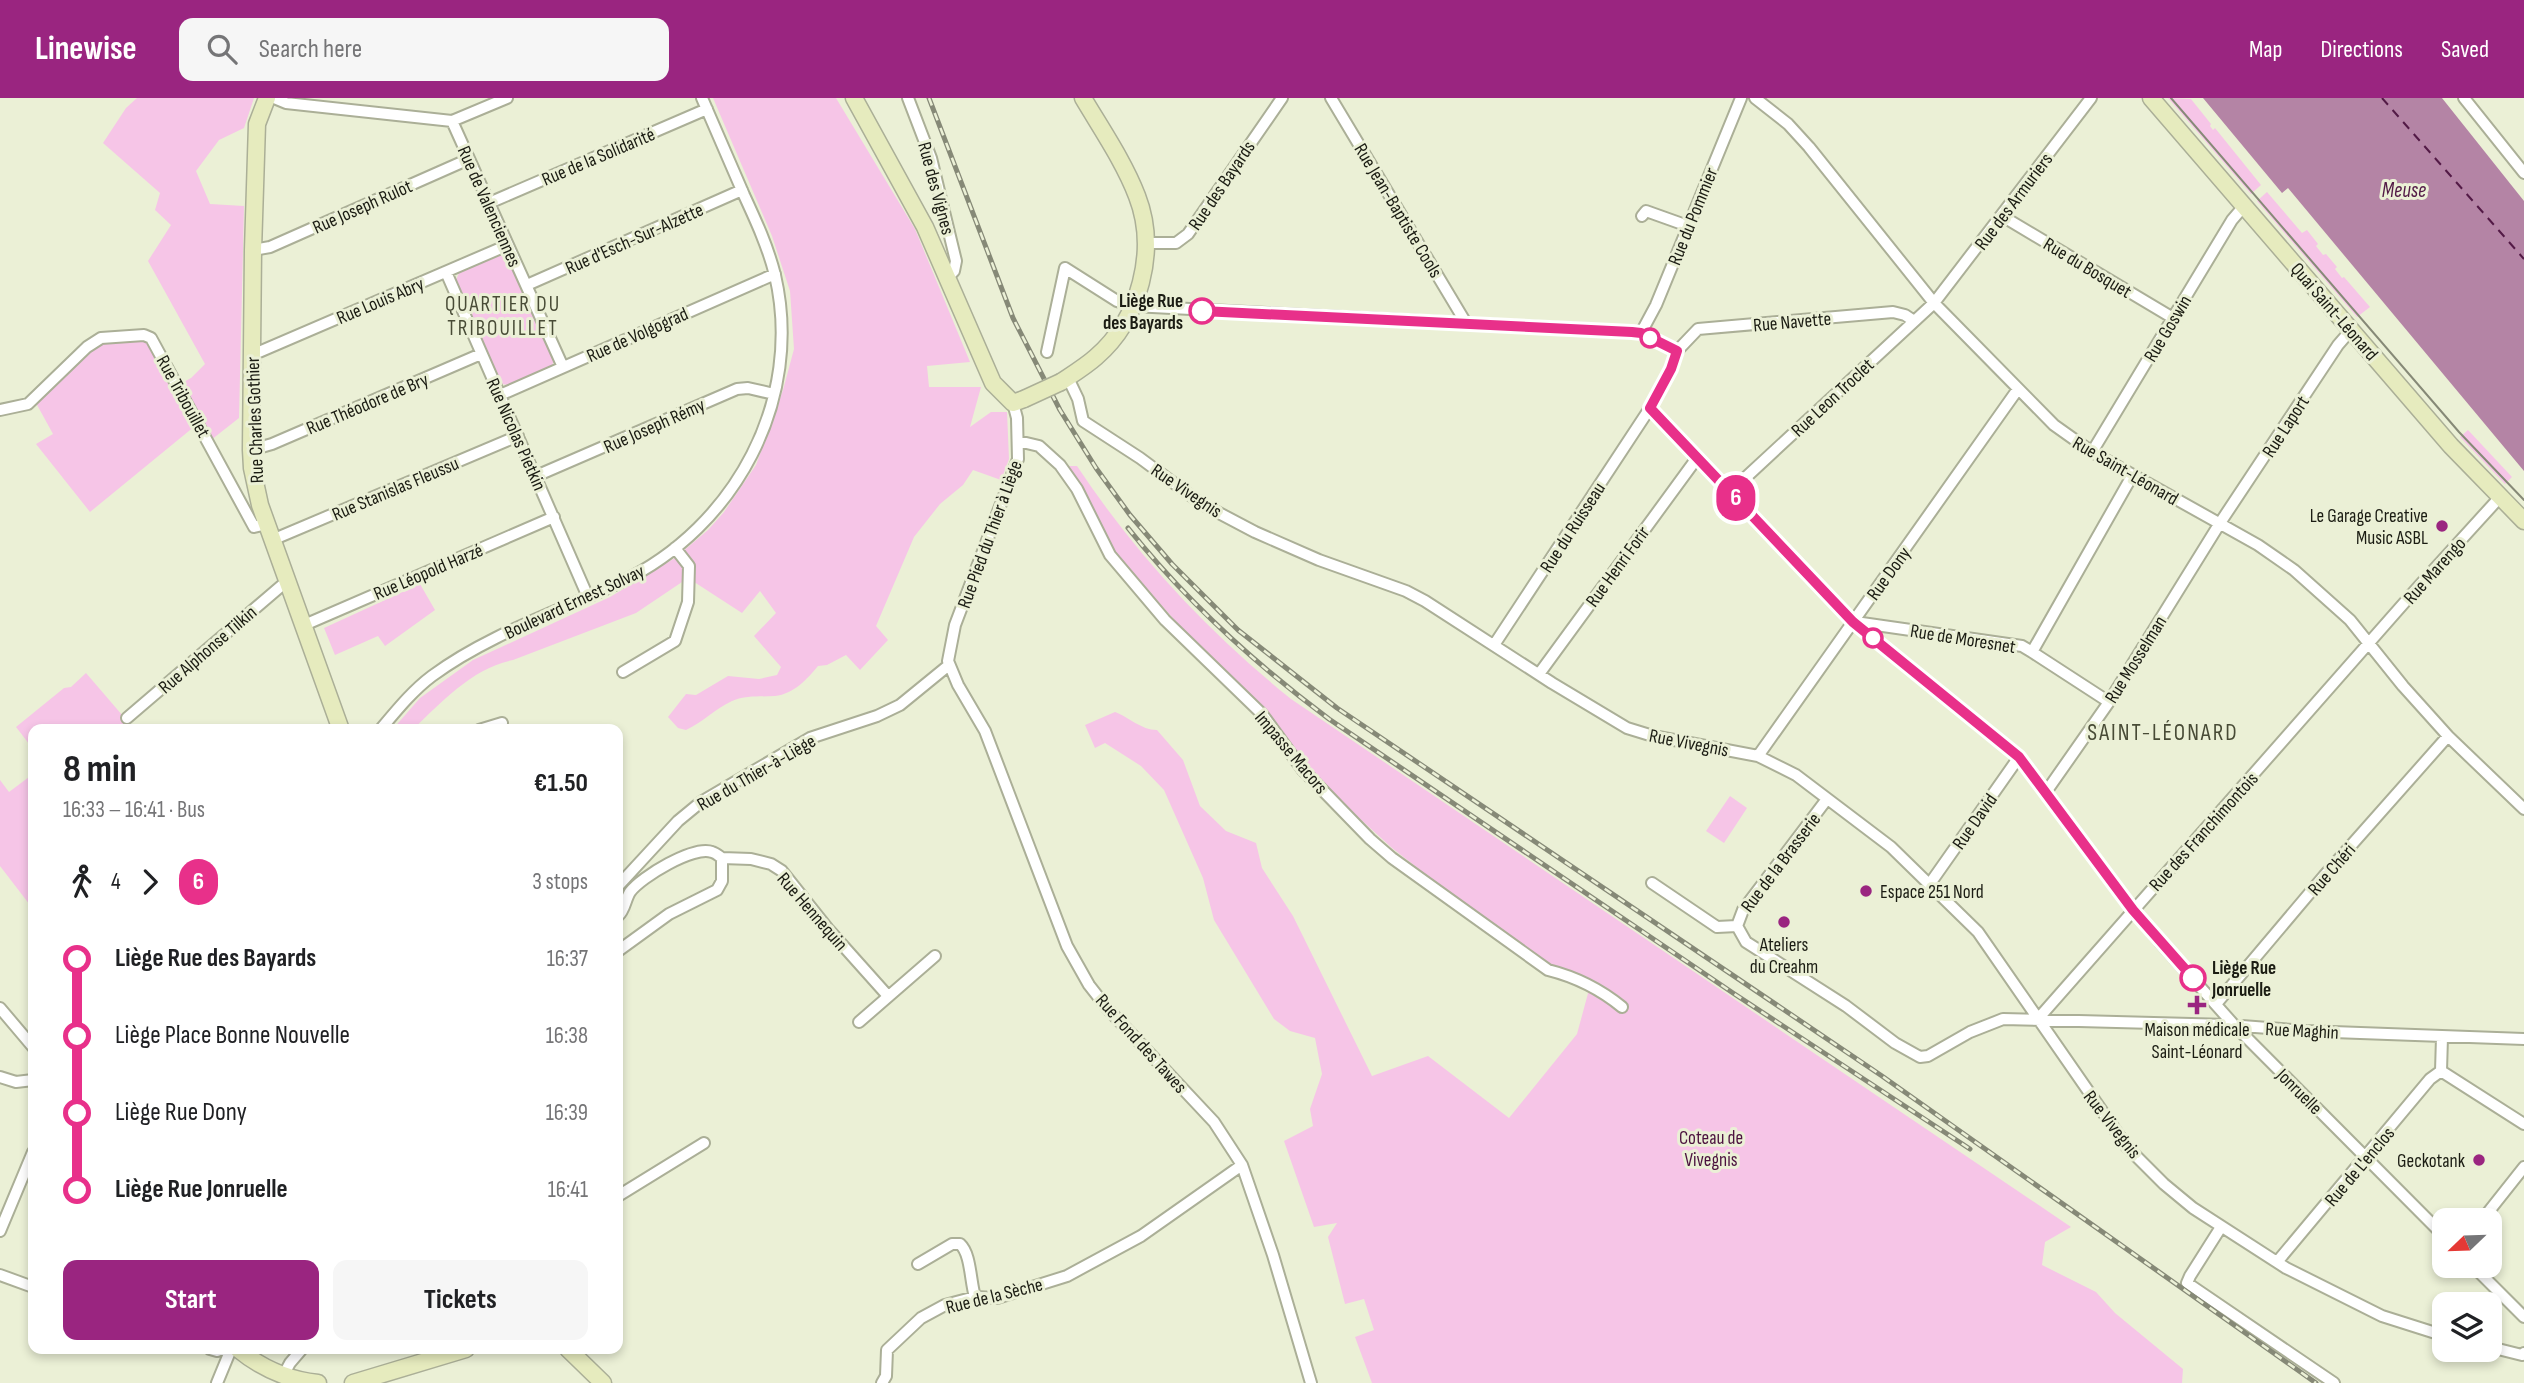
<!DOCTYPE html>
<meta charset="utf-8">
<style>
:root{--surface:#fff;--page:#f6f6f6;--text:#202124;--muted:#757577;--accent:#9a2580}
body{margin:0;font-family:"Sofia Sans Condensed",sans-serif;background:var(--page);color:var(--text);height:100vh;display:flex;flex-direction:column;font-size:26px;white-space:nowrap}
*{box-sizing:border-box;margin:0}
p{font-size:23px;color:var(--muted)}
.icon{flex:none;width:38px;height:38px;fill:none;stroke:currentColor;stroke-width:2;stroke-linecap:round;stroke-linejoin:round}
.map{position:relative;flex:1;overflow:hidden}
.side{position:absolute;left:28px;top:626px;width:595px;height:630px;display:flex;flex-direction:column;background:var(--surface);border-radius:14px;box-shadow:0 4px 10px #0003}
.side>*{flex:none}
.badge{padding:0 14px;border-radius:23px;font-size:24px;line-height:46px}
.needle{width:46px;rotate:247deg}
.fabs{position:absolute;left:2432px;top:1110px;display:grid;gap:14px}
.fabs a{display:grid;place-items:center;width:70px;height:70px;border-radius:14px;background:var(--surface);box-shadow:0 4px 10px #0003;font-size:35px}
.map>.badge{position:absolute;translate:-50% -50%;box-shadow:0 0 0 4px #fff}
.legs{display:flex;align-items:center;gap:10px;height:77px;padding:0 35px;font-size:23px}
.legs p{margin-inline-start:auto}
.overview{display:flex;align-items:center;justify-content:space-between;height:119px;padding:0 35px}
h1{font-size:38px;font-weight:700;line-height:52px}
.button{display:flex;gap:14px;margin-top:auto;padding:14px 35px}
.button a{flex:1;height:80px;border-radius:14px;background:var(--accent);color:#fff;font-size:28px;font-weight:700;line-height:80px;text-align:center}
.button a+a{background:var(--page);color:var(--text)}
ul{padding:0 35px;list-style:none}
li{display:flex;align-items:center;gap:24px;height:77px;font-size:26px}
li i{display:grid;place-items:center;width:10px;height:100%;margin:0 9px;background:currentColor}
li i::after{content:'';width:18px;height:18px;margin:-9px;border:5px solid;border-radius:50%;background:var(--surface)}
li p{margin-inline-start:auto}
li:first-child i{background:linear-gradient(#0000 50%,currentColor 0)}
li:last-child i{background:linear-gradient(currentColor 50%,#0000 0)}
header{display:flex;align-items:center;gap:42px;box-sizing:border-box;height:98px;padding:0 35px;background:var(--accent);color:#fff}
header strong{font-size:33px}
nav{display:flex;gap:38px;margin-inline-start:auto;font-size:24px}
.search{width:490px;height:63px;background:var(--page);display:flex;align-items:center;gap:18px;box-sizing:border-box;padding:0 24px;border-radius:14px;color:var(--muted);font-size:26px}
.map>svg:first-child{display:block}
.green{fill:#f6c5e7}
.water{fill:#b484a5}
.lines{fill:none;stroke-linecap:round;stroke-linejoin:round}
.ferry{stroke:#531a46;stroke-width:2;stroke-dasharray:9 7;stroke-linecap:butt}
.street-casing{stroke:#abaf97;stroke-width:14}
.secondary-casing{stroke:#abaf97;stroke-width:19}
.street{stroke:#fff;stroke-width:10}
.secondary{stroke:#e6ebbe;stroke-width:16}
.tram{stroke:#868977;stroke-width:2}
.rail-casing{stroke:#868977;stroke-width:5}
.rail{stroke:#ebf0d6;stroke-width:2.5;stroke-dasharray:8;stroke-linecap:butt}
.secondary-bridge-casing{stroke:#abaf97;stroke-width:19;stroke-linecap:butt}
.secondary-bridge{stroke:#e6ebbe;stroke-width:16}
.line-1-casing{stroke:#fff;stroke-width:16}
.line-1{stroke:#e8308a;stroke-width:10}
.stop-1-dot{fill:#fff;stroke:#e8308a;stroke-width:3.5}
.poi-dot{fill:#9a2580;stroke:#ebf0d6;stroke-width:2.5}
.labels{text-anchor:middle;stroke-width:6;stroke-linejoin:round;paint-order:stroke}
.street-label{font-size:19px;fill:#1b1c13;stroke:#ebf0d6}
.stop-label{font-size:19px;font-weight:bold;fill:#1b1c13;stroke:#ebf0d6;text-anchor:end}
.poi-label{font-size:19px;fill:#1b1c13;stroke:#ebf0d6;text-anchor:end}
.park-label{font-size:19px;fill:#4c123f;stroke:#ebf0d6}
.water-label{font-size:21px;font-style:italic;fill:#531a46;stroke:#ebf0d6}
.neighbourhood-label{font-size:21px;letter-spacing:2px;fill:#484b36;stroke:#ebf0d6}
.quarter-label{font-size:23px;letter-spacing:2px;fill:#484b36;stroke:#ebf0d6}
</style>
<header>
<strong>Linewise</strong>
<div class="search"><svg class="icon" aria-label="search" viewBox="0 0 24 24"><circle cx="10" cy="10" r="6"/><path d="M15 15l6 6"/></svg>Search here</div>
<nav><a>Map</a><a>Directions</a><a>Saved</a></nav>
</header>
<div class="map">
<svg width="2524" height="1285" viewBox="0 0 2524 1285">
<rect width="100%" height="100%" fill="#ebf0d6"/>
<path class="green" d="M137,0H254L244,30L219,42L196,73L210,106L244,108L239,320L211,342L180,286L191,280L205,266L148,163L171,127L155,112L160,95L103,45L126,10Z
M713,0H836L915,131L970,264L927,268L929,289H981L970,329L991,314H1007L1009,361L1001,382L973,372L963,387L940,406L914,439L876,528L888,542L860,572L846,557L827,567L818,568C807,581 794,596 775,598C760,599 746,597 732,603C715,611 703,624 686,632L678,630L668,619L686,596L696,597L728,578L759,581L777,577L781,569L754,538L776,515L760,493L742,515L688,480L636,515L513,562C472,570 442,604 412,632H392L420,600L473,562L610,499L675,460L708,432L724,414L756,367L783,292L794,251L790,193L772,138Z
M2168,0L2191,1L2211,26L2210,28L2213,32L2215,30L2261,87L2251,96Z
M2267,94L2302,135L2307,132L2318,146L2316,148L2323,157L2326,156L2337,169L2335,171L2342,180L2344,179L2370,209L2357,219L2257,103Z
M501,157L510,163L554,263L551,269L508,287L502,286L499,282L456,182L459,175Z
M105,241L151,242L195,328L90,414L36,346L53,336L36,305L86,253Z
M2468,332L2512,379L2505,386L2460,339Z
M1067,368H1077C1136,457 1208,534 1291,601L2071,1129L2045,1144L2042,1167L2096,1194L2115,1215L2183,1271L2182,1285H1372L1355,1239L1374,1232L1364,1201L1345,1206L1328,1139L1337,1125L1314,1129L1284,1043L1313,1028L1310,1011L1322,976L1315,940L1290,933L1274,921L1214,822L1203,780L1164,692L1141,668L1105,645L1095,650L1085,627L1115,614C1129,619 1141,632 1157,632L1183,662L1200,708L1226,733L1256,745L1262,770L1293,818L1372,978L1428,958L1509,1020L1577,936L1590,888L1548,872L1392,750L1312,677L1115,455Z
M420,486L435,512L385,548L378,538L335,557L324,530Z
M86,575L135,632H33V651L16,629L64,590L71,589Z
M33,676V811L0,768V682L9,694Z
M1730,698L1747,710L1724,745L1706,733Z"/>
<path class="water" d="M2203,0H2442L2524,103V373L2288,90L2282,95Z"/>
<g class="lines">
<path class="ferry" d="M2382,0L2524,161"/>
<defs>
<path id="street" d="M274,0L286,5L452,23L507,0
M908,0L931,60L956,163L954,173L948,179
M1331,0L1466,225
M1755,0L1788,26L1809,49L1934,205L2054,327L2092,354L2258,447L2294,472L2350,522L2403,588L2448,638L2524,711
M2464,0L2524,75
M452,23L563,269
M489,105L707,11
M1642,118L1646,113L1688,128
M2002,118L2173,220
M1147,145H1176L1188,136L1282,0
M253,152L270,149L469,61
M446,174L588,499
M527,187L742,92
M1641,235L1656,207L1741,0
M1047,254L1065,170L1117,203L1133,208L1632,234L1641,235L1677,253L1698,231L1893,214L1905,217L1914,223
M252,257L508,147
M1068,280L1078,301L1083,323L1140,360L1202,406L1255,434L1319,462L1406,493L1425,503L1552,585L1627,630L1653,638L1758,658L1796,677L1891,749L1978,834L2127,1049L2164,1086L2193,1110L2286,1170L2382,1218L2445,1238
M500,297L775,176
M1013,305L1017,320L1018,361L955,527L948,563L958,587L985,633L1067,848L1089,887L1107,910L1214,1024L1242,1067L1273,1157L1311,1285
M0,312L28,306L87,249L101,240L144,237L151,240L254,429L267,426
M1018,343L1039,348L1060,367L1077,391L1110,457L1165,522L1262,616L1302,671L1370,741L1392,760L1548,872C1576,879 1600,891 1622,909
M251,352L272,346L481,256
M2092,354L2232,122L2244,108
M536,378L737,291L748,290L774,296
M1730,394L1934,205L2091,0
M272,442L518,338
M1853,524L2019,659L2133,812L2160,844L2234,927L2445,1139
M1855,524L2022,548L2032,554
M302,528L554,419
M1494,547L1650,310
M623,574L675,543L688,504L689,468L675,450
M1539,576L1697,360
M2109,604L2032,554L2132,378
M127,620L287,483
M380,632C396,613 412,593 432,578C489,536 558,514 621,484C736,429 804,301 775,177C768,149 756,123 744,97C730,65 716,32 702,0
M479,632L502,625
M1758,658L2018,291
M2046,694L2109,604L2220,425L2338,247L2351,232
M722,760L751,761L771,766L782,773L829,832L888,898
M1652,785L1717,829L1737,828
M1929,787L2019,659
M618,788L678,723L701,704L810,640L877,618L900,607L949,567
M618,818C625,812 625,802 630,794C641,779 694,747 712,754C716,755 719,758 722,760V783L717,792L669,816L618,853
M1737,828L1746,844L1846,908L1895,945L1920,959L1928,958L1970,934L2003,921L2229,927L2306,933L2524,941
M1737,828L1743,812L1827,701
M2216,906L2324,778L2448,638
M0,910L33,949
M2037,922L2419,488L2500,399
M859,924L935,858
M2441,973L2524,1026
M2441,973L2442,939
M0,979L16,984L33,982
M618,1098L704,1045
M2482,1122L2524,1069
M2221,1129L2190,1178L2187,1185L2334,1285
M0,1133L33,1054
M2277,1164L2430,981L2441,973
M918,1166L952,1146H960C971,1156 970,1182 975,1199
M2472,1167L2524,1219
M0,1177L33,1189
M2490,1249L2522,1257L2524,1255
M210,1251L217,1253L223,1251
M283,1278L290,1265L302,1251
M217,1285L231,1251
M882,1285L886,1278L887,1252L921,1220L945,1207L975,1199L997,1200L1067,1178L1141,1138L1242,1067"/>
<path id="secondary" d="M267,0L257,26L253,152L251,352L252,370L260,407L341,632
M854,0L925,129L993,285L1013,305L1024,301
M2151,0L2451,348L2524,423
M1061,284C1073,276 1086,268 1096,259C1140,221 1158,152 1137,98C1124,64 1102,32 1083,0
M238,1251C261,1270 288,1282 318,1285
M568,1251L603,1285
M353,1285L466,1251"/>
</defs>
<use href="#street" class="street-casing"/>
<use href="#secondary" class="secondary-casing"/>
<use href="#street" class="street"/>
<use href="#secondary" class="secondary"/>
<path class="tram" d="M2171,0L2459,334L2524,402"/>
<defs>
<path id="rail" d="M929,0L1013,220L1060,312L1096,370L1130,417L1172,466L1238,532L1337,610L1882,978L2316,1285
M1128,430C1187,504 1254,565 1329,621L1733,895L1970,1051"/>
</defs>
<use href="#rail" class="rail-casing"/>
<use href="#rail" class="rail"/>
<defs>
<path id="secondary-bridge" d="M1024,301L1061,284"/>
</defs>
<use href="#secondary-bridge" class="secondary-bridge-casing"/>
<use href="#secondary-bridge" class="secondary-bridge"/>
</g>
<g class="lines">
<defs>
<path id="line-1" d="M1202,213L1632,234L1641,235L1677,253L1671,271L1650,310L1853,524L2019,659L2133,812L2193,880"/>
</defs>
<use href="#line-1" class="line-1-casing"/>
<use href="#line-1" class="line-1"/>
</g>
<g class="stop-1-dot">
<circle cx="1202" cy="213" r="12"/>
<circle cx="1650" cy="240" r="9"/>
<circle cx="1873" cy="540" r="9"/>
<circle cx="2193" cy="880" r="12"/>
</g>
<g class="poi-dot">
<circle cx="2442" cy="428" r="7"/>
<circle cx="1866" cy="793" r="7"/>
<circle cx="1784" cy="824" r="7"/>
<path d="M2193.5 896.5h7v7h7v7h-7v7h-7v-7h-7v-7h7z"/>
<circle cx="2479" cy="1062" r="7"/>
</g>
<g class="labels">
<g class="street-label">
<text transform="translate(598 58) rotate(-23)" y="7">Rue de la Solidarité</text>
<text transform="translate(1221 87) rotate(-56)" y="7">Rue des Bayards</text>
<text transform="translate(937 90) rotate(75)" y="7">Rue des Vignes</text>
<text transform="translate(2013 103) rotate(-53)" y="7">Rue des Armuriers</text>
<text transform="translate(362 108) rotate(-24)" y="7">Rue Joseph Rulot</text>
<text transform="translate(490 108) rotate(66)" y="7">Rue de Valenciennes</text>
<text transform="translate(1399 112) rotate(59)" y="7">Rue Jean-Baptiste Cools</text>
<text transform="translate(1692 118) rotate(-68)" y="7">Rue du Pommier</text>
<text transform="translate(634 140) rotate(-24)" y="7">Rue d'Esch-Sur-Alzette</text>
<text transform="translate(2088 169) rotate(31)" y="7">Rue du Bosquet</text>
<text transform="translate(380 202) rotate(-23)" y="7">Rue Louis Abry</text>
<text transform="translate(2335 213) rotate(49)" y="7">Quai Saint-Léonard</text>
<text transform="translate(1792 223) rotate(-5)" y="7">Rue Navette</text>
<text transform="translate(2167 230) rotate(-59)" y="7">Rue Goswin</text>
<text transform="translate(637 236) rotate(-24)" y="7">Rue de Volgograd</text>
<text transform="translate(184 298) rotate(61)" y="7">Rue Tribouillet</text>
<text transform="translate(1832 299) rotate(-43)" y="7">Rue Leon Troclet</text>
<text transform="translate(367 305) rotate(-23)" y="7">Rue Théodore de Bry</text>
<text transform="translate(254 322) rotate(-92)" y="7">Rue Charles Gothier</text>
<text transform="translate(654 327) rotate(-24)" y="7">Rue Joseph Rémy</text>
<text transform="translate(2285 328) rotate(-57)" y="7">Rue Laport</text>
<text transform="translate(517 336) rotate(66)" y="7">Rue Nicolas Pietkin</text>
<text transform="translate(2126 372) rotate(30)" y="7">Rue Saint-Léonard</text>
<text transform="translate(395 390) rotate(-23)" y="7">Rue Stanislas Fleussu</text>
<text transform="translate(1187 392) rotate(34)" y="7">Rue Vivegnis</text>
<text transform="translate(1572 429) rotate(-57)" y="7">Rue du Ruisseau</text>
<text transform="translate(989 436) rotate(-70)" y="7">Rue Pied du Thier à Liège</text>
<text transform="translate(1617 468) rotate(-54)" y="7">Rue Henri Forir</text>
<text transform="translate(2434 472) rotate(-48)" y="7">Rue Marengo</text>
<text transform="translate(428 473) rotate(-23)" y="7">Rue Léopold Harzé</text>
<text transform="translate(1888 475) rotate(-54)" y="7">Rue Dony</text>
<text transform="translate(574 503) rotate(-25)" y="7">Boulevard Ernest Solvay</text>
<text transform="translate(1963 540) rotate(9)" y="7">Rue de Moresnet</text>
<text transform="translate(207 551) rotate(-41)" y="7">Rue Alphonse Tilkin</text>
<text transform="translate(2135 561) rotate(-58)" y="7">Rue Mosselman</text>
<text transform="translate(1689 644) rotate(11)" y="7">Rue Vivegnis</text>
<text transform="translate(1292 654) rotate(50)" y="7">Impasse Macors</text>
<text transform="translate(756 674) rotate(-30)" y="7">Rue du Thier-à-Liège</text>
<text transform="translate(1974 723) rotate(-55)" y="7">Rue David</text>
<text transform="translate(2203 733) rotate(-48)" y="7">Rue des Franchimontois</text>
<text transform="translate(1780 764) rotate(-53)" y="7">Rue de la Brasserie</text>
<text transform="translate(2331 771) rotate(-49)" y="7">Rue Chéri</text>
<text transform="translate(813 813) rotate(49)" y="7">Rue Hennequin</text>
<text transform="translate(2302 932) rotate(3)" y="7">Rue Maghin</text>
<text transform="translate(1142 945) rotate(48)" y="7">Rue Fond des Tawes</text>
<text transform="translate(2300 993) rotate(45)" y="7">Jonruelle</text>
<text transform="translate(2113 1026) rotate(52)" y="7">Rue Vivegnis</text>
<text transform="translate(2359 1068) rotate(-50)" y="7">Rue de L'enclos</text>
<text transform="translate(994 1197) rotate(-14)" y="7">Rue de la Sèche</text>
</g>
<g class="stop-label">
<text x="1183" y="209">Liège Rue<tspan x="1183" dy="22">des Bayards</tspan></text>
<text x="2212" y="876" text-anchor="start">Liège Rue<tspan x="2212" dy="22">Jonruelle</tspan></text>
</g>
<g class="poi-label">
<text x="2428" y="424">Le Garage Creative<tspan x="2428" dy="22">Music ASBL</tspan></text>
<text x="1880" y="800" text-anchor="start">Espace 251 Nord</text>
<text x="1784" y="853" text-anchor="middle">Ateliers<tspan x="1784" dy="22">du Creahm</tspan></text>
<text x="2197" y="938" text-anchor="middle">Maison médicale<tspan x="2197" dy="22">Saint-Léonard</tspan></text>
<text x="2465" y="1069">Geckotank</text>
</g>
<g class="park-label">
<text x="1711" y="1046">Coteau de<tspan x="1711" dy="22">Vivegnis</tspan></text>
</g>
<g class="water-label">
<text x="2404" y="99">Meuse</text>
</g>
<g class="neighbourhood-label">
<text x="503" y="213">QUARTIER DU<tspan x="503" dy="24">TRIBOUILLET</tspan></text>
</g>
<g class="quarter-label">
<text x="2163" y="642">SAINT-LÉONARD</text>
</g>
</g>
</svg>
<div class="fabs">
<a><svg class="needle" viewBox="-14 -14 28 28"><path d="M0-13l5 13h-10z" fill="#e53935"/><path d="M0 13l5-13h-10z" fill="#757577"/></svg></a>
<a><svg class="icon" aria-label="layers" viewBox="0 0 24 24"><path d="M12 4l9 5-9 5-9-5zM3 14l9 5 9-5"/></svg></a>
</div>
<b class="badge" style="left:1736px;top:400px;background:#e8308a;color:#fff">6</b>
<section class="side">
<div class="overview"><div><h1>8 min</h1><p>16:33 – 16:41 · Bus</p></div><b>€1.50</b></div>
<div class="legs"><svg class="icon" aria-label="walk" viewBox="0 0 24 24"><circle cx="13" cy="4" r="2"/><path d="M13 8l-2 6 4 7M11 14l-3 7M7 12l3-4h3l4 4"/></svg>4<svg class="icon" aria-label="forward" viewBox="0 0 24 24"><path d="M9 5l7 7-7 7"/></svg><b class="badge" style="background:#e8308a;color:#fff">6</b><p>3 stops</p></div>
<ul>
<li><i style="color:#e8308a"></i><b>Liège Rue des Bayards</b><p>16:37</p></li>
<li><i style="color:#e8308a"></i><span>Liège Place Bonne Nouvelle</span><p>16:38</p></li>
<li><i style="color:#e8308a"></i><span>Liège Rue Dony</span><p>16:39</p></li>
<li><i style="color:#e8308a"></i><b>Liège Rue Jonruelle</b><p>16:41</p></li>
</ul>
<div class="button"><a>Start</a><a>Tickets</a></div>
</section>
</div>
